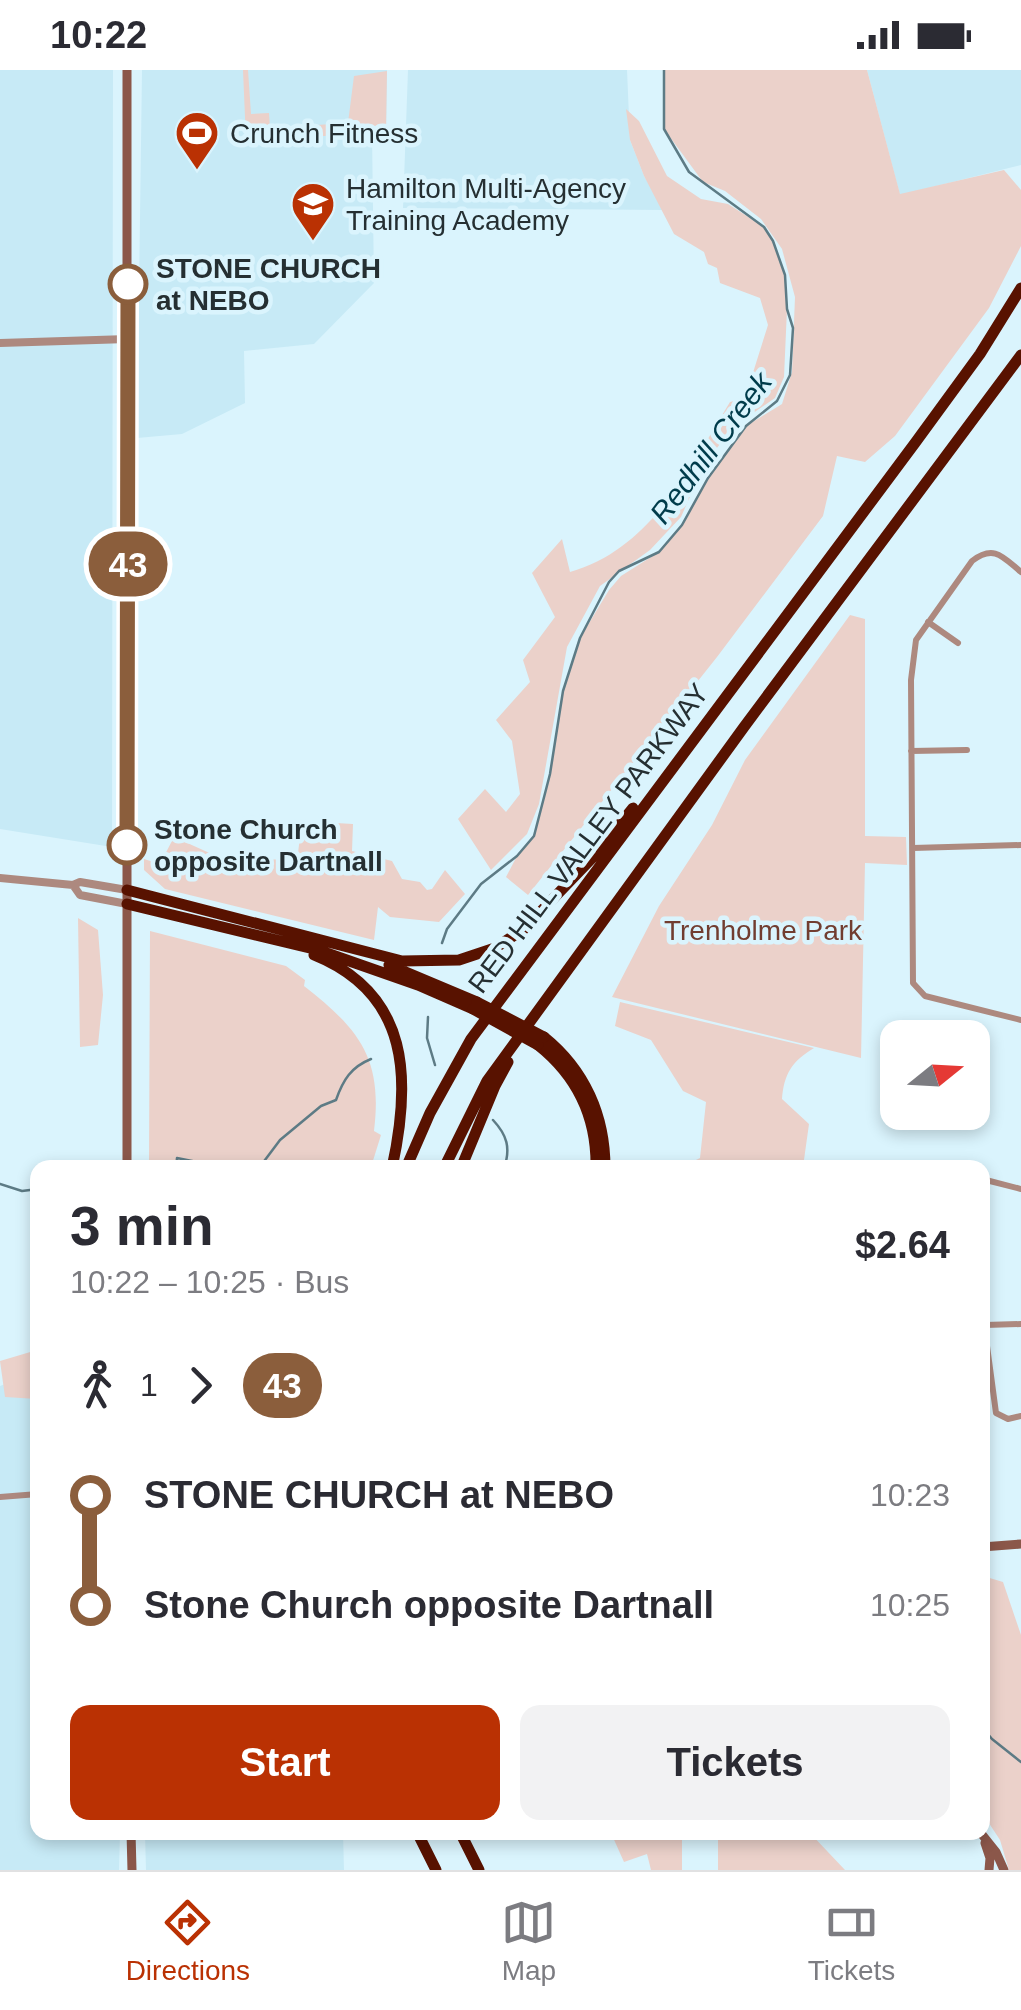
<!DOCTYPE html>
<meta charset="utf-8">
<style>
:root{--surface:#fff;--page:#f2f2f3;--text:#2b2b33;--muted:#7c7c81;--line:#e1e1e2;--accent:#ba3103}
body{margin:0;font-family:Arial,sans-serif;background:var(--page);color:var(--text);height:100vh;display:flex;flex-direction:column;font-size:38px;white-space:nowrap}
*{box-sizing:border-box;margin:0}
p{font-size:32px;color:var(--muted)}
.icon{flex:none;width:55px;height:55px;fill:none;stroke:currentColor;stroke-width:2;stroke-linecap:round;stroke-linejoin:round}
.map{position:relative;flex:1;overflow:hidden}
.side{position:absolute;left:30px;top:1090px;width:960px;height:680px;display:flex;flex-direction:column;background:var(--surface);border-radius:20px;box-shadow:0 5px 15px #0003}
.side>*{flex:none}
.badge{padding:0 20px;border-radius:32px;font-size:35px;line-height:65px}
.needle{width:65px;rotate:72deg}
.fabs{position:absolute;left:880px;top:950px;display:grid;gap:20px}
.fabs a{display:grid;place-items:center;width:110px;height:110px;border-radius:20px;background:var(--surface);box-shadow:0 5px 15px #0003;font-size:50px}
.map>.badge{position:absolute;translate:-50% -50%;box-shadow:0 0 0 5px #fff}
.legs{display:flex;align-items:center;gap:15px;height:110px;padding:0 40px;font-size:32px}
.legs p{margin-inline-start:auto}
.head{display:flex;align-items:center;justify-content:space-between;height:170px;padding:0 40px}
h1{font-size:55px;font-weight:700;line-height:75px}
.button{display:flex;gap:20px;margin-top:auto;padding:20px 40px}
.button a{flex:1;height:115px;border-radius:20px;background:var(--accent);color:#fff;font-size:40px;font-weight:700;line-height:115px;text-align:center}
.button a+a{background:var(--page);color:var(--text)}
ul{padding:0 40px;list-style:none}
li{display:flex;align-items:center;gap:35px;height:110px;font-size:38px}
li i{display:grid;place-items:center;width:15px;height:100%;margin:0 12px;background:currentColor}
li i::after{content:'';width:25px;height:25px;margin:-12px;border:8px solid;border-radius:50%;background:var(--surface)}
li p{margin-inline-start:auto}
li:first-child i{background:linear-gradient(#0000 50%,currentColor 0)}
li:last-child i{background:linear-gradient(currentColor 50%,#0000 0)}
.status{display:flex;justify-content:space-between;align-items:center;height:70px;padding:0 50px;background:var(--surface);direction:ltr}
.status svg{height:28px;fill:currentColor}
.tab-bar{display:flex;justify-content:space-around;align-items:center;height:140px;border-top:2px solid var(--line);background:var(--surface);font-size:28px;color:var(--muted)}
.tab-bar a{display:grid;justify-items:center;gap:5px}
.tab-bar .selected{color:var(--accent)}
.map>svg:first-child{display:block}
.built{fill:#c7eaf6}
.green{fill:#ebd1ca}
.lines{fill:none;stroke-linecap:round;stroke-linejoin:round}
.stream{stroke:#5d7b85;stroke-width:2.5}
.minor{stroke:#ad897f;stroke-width:6}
.tertiary{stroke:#ad897f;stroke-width:8}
.secondary{stroke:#8b574a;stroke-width:9}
.motorway{stroke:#581200;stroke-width:11}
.motorway-bridge{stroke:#581200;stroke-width:11}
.line-1-casing{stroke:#fff;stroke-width:22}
.line-1{stroke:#8b5e3c;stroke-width:15}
.stop-1-dot{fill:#fff;stroke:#8b5e3c;stroke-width:5}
.labels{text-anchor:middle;stroke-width:9;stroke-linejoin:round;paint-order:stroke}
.poi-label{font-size:28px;fill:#252f32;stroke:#daf4fd;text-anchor:start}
.stop-label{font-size:28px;font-weight:bold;fill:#252f32;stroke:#daf4fd;text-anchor:start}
.street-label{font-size:28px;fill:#252f32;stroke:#daf4fd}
.park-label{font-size:28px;fill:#713d30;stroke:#daf4fd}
.water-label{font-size:30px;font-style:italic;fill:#003c4b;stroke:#daf4fd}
</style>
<div class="status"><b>10:22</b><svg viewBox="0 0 49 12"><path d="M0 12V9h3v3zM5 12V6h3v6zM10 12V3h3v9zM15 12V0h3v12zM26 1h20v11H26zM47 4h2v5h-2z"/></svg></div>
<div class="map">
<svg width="1021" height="1800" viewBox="0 0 1021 1800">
<rect width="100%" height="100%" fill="#daf4fd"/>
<path class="built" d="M0,0H113L112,777L0,759Z
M142,0H387L386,62L372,63L374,213L314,274L244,281L245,333L182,364L137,368Z
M408,0H627L630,70L644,106L664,140L403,138Z
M867,0H1021V95L900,125Z
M37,1302L38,1762L120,1763L119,1800H0V1316Z
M145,1763H343L344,1800H146Z"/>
<path class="green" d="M243,0H248L251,44L269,43L270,58L348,53L354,6L387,1L386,62L246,71Z
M664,0H867L900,124L1004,100L1021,120V176L989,238L895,366L865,392L837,386L823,446L717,587L528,825L506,807L517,786L534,766L550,704L563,621L580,568L609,520L621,506L659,482L682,455L708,408L746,356L782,334L792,302L795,227L782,179L761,149L725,121L703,112L664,59Z
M626,39L639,51L667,106L701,129L728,134L764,157L773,171L785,205L787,239L784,307L775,328L749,346L723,370L704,395L681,447L650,480L600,516L567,577L539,734L527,764L491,800L458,749L485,719L506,742L520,724L512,671L496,650L530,612L523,590L555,547L532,503L562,469L570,502C651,479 689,399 730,332L745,328L768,255L760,228L720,213L717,198L708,194L704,182L674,164L644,106L630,70Z
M850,545L865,549V766L906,767L907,795L865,793L861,988L612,927L659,836L712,755L745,690Z
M302,751L353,754L352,781L392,791L402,809L420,812L427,820L432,819L445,800L465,824L439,852L390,847L378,837L374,870L165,819L144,800V789L160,794L174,767L214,785L297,791Z
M78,848L98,860L103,925L98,975L80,977Z
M150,861L286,896L305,910L304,916C359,959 383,988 374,1061L381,1065L371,1097H149Z
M620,932L814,978C792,991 784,1004 782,1029L809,1054L803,1097H682L700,1088L706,1032L683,1021L651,970L615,956Z
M37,1280V1329L5,1327L0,1291Z
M983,1506L1003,1512L1021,1565V1800H1009L1000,1770L983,1744Z
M611,1763H682V1800H651L647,1784L624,1792Z
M790,1763H810L845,1800H718V1763Z"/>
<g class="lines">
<path class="stream" d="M442,873L447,859L481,814L517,786L534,766L550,704L563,621L580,568L609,512L619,501L659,482L682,455L708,408L746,356L777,331L790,305L793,258L787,239L785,205L773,171L764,157L689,102L664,59V0
M428,947L427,968L435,995
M493,1050C507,1065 511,1078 504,1098
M176,1098L177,1088L227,1098
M259,1098L280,1070L321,1036L336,1030C343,1010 351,997 371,989
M0,1114L22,1121L38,1119
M982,1657L992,1669L1021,1692"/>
<path class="minor" d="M1021,502C1003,487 994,474 972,491L916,570L911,610L913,913L925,926L1021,950
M928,552L958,573
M911,681L967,680
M913,778L1021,775
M982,1109L1021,1119
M982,1239L996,1343L1008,1349L1021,1346
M985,1255L1021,1254
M0,1427L38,1424"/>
<path class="tertiary" d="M0,273L128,269
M0,808L73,815L80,812L127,820
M73,815L80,825L127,834"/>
<path class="secondary" d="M127,1098V0
M982,1477L1021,1474
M131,1762L132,1800
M980,1762L996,1782L1004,1800
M985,1773L990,1788L989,1800"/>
<path class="motorway" d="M127,820L402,891L459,890L495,878L524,859L596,784L633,738
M127,834L318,880L418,915L473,939
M314,885C411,924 411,1011 392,1098
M389,895L477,932
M544,967C585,1000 605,1046 605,1098
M538,975C577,1006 597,1047 596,1098
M406,1098L430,1043L471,969L915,373L980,284L1021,218
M444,1098L487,1011L744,657L1021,285
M461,1098L495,1016L508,992
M417,1762L436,1800
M460,1762L479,1800"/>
<path class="motorway-bridge" d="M477,932L544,967
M473,939L538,975"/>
</g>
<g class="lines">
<defs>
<path id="line-1" d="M127,775L128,214"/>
</defs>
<use href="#line-1" class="line-1-casing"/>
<use href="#line-1" class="line-1"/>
</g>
<defs>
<symbol id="stadium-pin" viewBox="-11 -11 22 30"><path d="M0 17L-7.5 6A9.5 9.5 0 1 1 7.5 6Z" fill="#ba3103" stroke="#daf4fd"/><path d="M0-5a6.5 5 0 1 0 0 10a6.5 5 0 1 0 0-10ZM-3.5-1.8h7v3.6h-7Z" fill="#fff"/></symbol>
<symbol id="university-pin" viewBox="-11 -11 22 30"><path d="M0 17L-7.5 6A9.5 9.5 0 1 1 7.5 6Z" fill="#ba3103" stroke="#daf4fd"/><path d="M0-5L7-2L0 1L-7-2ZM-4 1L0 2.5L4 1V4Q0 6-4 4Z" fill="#fff"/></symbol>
</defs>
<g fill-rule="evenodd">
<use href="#stadium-pin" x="172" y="38" width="50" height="68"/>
<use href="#university-pin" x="288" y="109" width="50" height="68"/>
</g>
<g class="stop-1-dot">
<circle cx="128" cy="214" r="18"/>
<circle cx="127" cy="775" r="18"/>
</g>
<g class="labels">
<g class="poi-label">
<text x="230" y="73">Crunch Fitness</text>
<text x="346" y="128">Hamilton Multi-Agency<tspan x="346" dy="32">Training Academy</tspan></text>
</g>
<g class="stop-label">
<text x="156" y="208">STONE CHURCH<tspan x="156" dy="32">at NEBO</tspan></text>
<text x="154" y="769">Stone Church<tspan x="154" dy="32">opposite Dartnall</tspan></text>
</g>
<g class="street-label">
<text transform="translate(588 768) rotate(-53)" y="10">RED HILL VALLEY PARKWAY</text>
</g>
<g class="park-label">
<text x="763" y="870">Trenholme Park</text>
</g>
<g class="water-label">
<text transform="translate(711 378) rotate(-53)" y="10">Redhill Creek</text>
</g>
</g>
</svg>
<div class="fabs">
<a><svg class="needle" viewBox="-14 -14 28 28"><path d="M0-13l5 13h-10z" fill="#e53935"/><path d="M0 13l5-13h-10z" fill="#7c7c81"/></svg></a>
</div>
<b class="badge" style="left:128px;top:494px;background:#8b5e3c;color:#fff">43</b>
<section class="side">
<div class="head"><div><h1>3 min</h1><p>10:22 – 10:25 · Bus</p></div><b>$2.64</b></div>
<div class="legs"><svg class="icon" aria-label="walk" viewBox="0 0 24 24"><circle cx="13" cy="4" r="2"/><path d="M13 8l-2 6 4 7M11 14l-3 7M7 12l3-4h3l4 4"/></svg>1<svg class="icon" aria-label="forward" viewBox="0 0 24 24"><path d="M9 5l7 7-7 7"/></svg><b class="badge" style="background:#8b5e3c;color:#fff">43</b></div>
<ul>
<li><i style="color:#8b5e3c"></i><b>STONE CHURCH at NEBO</b><p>10:23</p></li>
<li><i style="color:#8b5e3c"></i><b>Stone Church opposite Dartnall</b><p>10:25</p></li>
</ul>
<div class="button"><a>Start</a><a>Tickets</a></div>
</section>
</div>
<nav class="tab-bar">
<a class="selected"><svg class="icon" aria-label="directions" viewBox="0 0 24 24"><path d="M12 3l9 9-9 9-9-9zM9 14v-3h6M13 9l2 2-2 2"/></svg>Directions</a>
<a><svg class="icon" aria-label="map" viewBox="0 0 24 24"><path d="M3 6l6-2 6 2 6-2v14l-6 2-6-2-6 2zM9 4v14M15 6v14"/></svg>Map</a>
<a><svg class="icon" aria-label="tickets" viewBox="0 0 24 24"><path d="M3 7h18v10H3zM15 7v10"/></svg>Tickets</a>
</nav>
